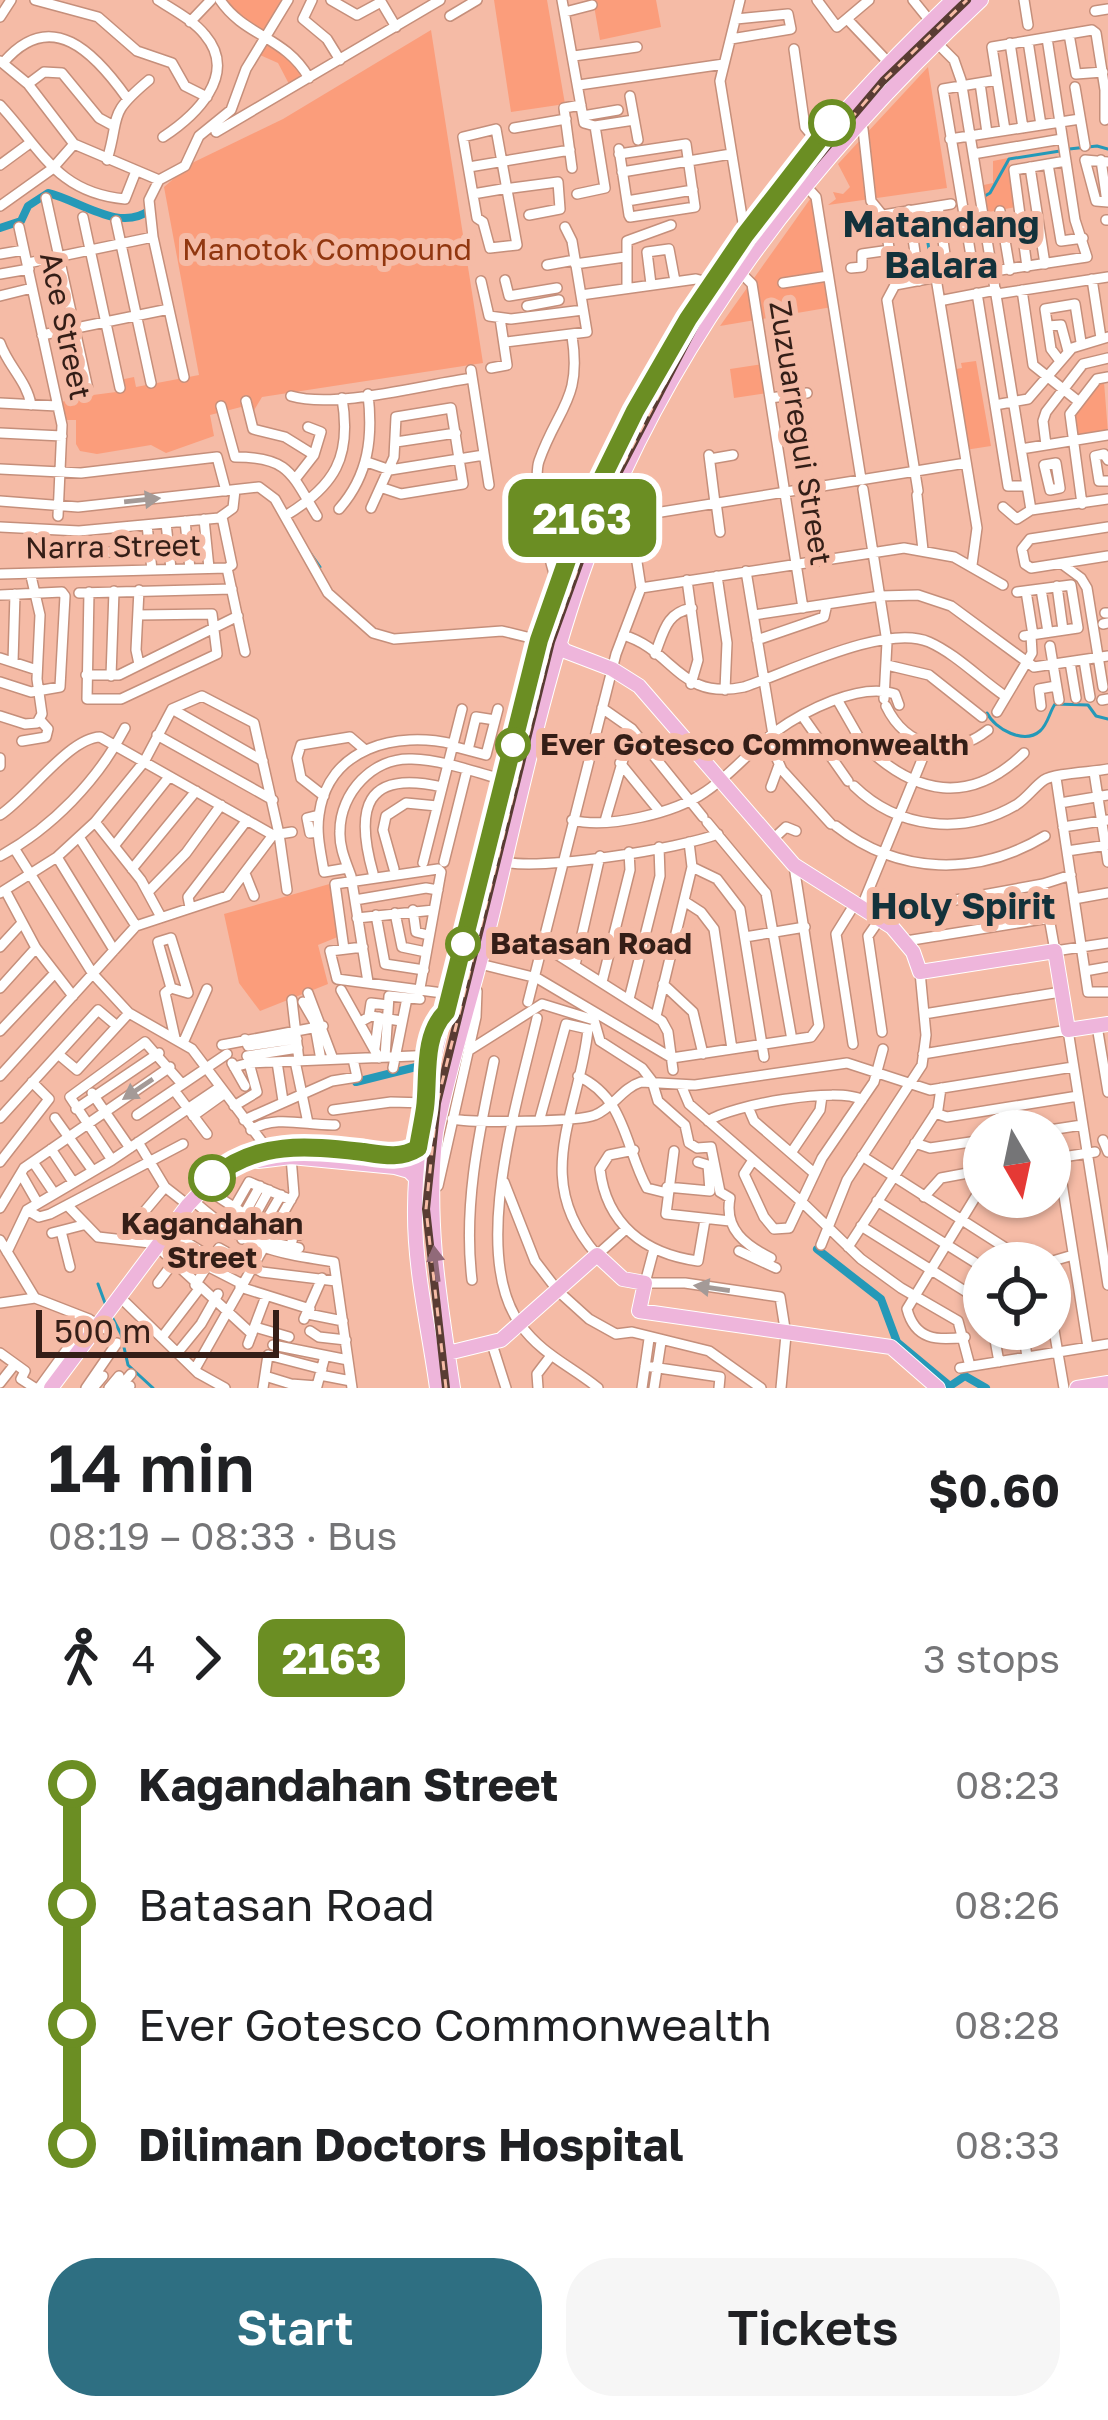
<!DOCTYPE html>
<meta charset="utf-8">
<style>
:root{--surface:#fff;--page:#f6f6f6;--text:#202124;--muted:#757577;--accent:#2e6f82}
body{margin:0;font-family:"Golos Text",sans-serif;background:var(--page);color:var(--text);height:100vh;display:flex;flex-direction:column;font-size:45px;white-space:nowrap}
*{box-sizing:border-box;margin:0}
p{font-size:39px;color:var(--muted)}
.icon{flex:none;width:66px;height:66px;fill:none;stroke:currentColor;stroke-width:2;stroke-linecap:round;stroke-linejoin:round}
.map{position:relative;height:1388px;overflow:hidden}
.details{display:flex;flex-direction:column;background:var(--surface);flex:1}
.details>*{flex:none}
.badge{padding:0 24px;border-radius:18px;font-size:42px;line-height:78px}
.needle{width:78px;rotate:171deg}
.controls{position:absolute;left:963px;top:1110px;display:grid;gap:24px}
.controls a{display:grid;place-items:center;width:108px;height:108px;border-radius:50%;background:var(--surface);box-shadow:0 3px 9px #0004;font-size:60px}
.scale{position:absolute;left:36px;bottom:30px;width:243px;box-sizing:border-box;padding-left:12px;border:6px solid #341e17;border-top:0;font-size:33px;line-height:42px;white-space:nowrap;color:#341e17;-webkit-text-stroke:9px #f5bba6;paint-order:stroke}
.map>.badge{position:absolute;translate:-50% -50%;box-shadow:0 0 0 6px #fff}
.legs{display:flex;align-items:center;gap:18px;height:132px;padding:0 48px;font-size:39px}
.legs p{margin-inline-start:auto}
.overview{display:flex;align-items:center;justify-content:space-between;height:204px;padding:0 48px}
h1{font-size:66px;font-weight:600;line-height:90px}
.button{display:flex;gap:24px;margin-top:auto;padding:24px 48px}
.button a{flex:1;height:138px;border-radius:48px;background:var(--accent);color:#fff;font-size:48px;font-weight:600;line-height:138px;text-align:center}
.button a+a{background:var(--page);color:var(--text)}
ul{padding:0 48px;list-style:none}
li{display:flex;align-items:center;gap:42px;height:120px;font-size:45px}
li i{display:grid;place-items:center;width:18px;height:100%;margin:0 15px;background:currentColor}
li i::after{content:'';width:30px;height:30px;margin:-15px;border:9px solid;border-radius:50%;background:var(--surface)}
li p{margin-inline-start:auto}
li:first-child i{background:linear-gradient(#0000 50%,currentColor 0)}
li:last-child i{background:linear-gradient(currentColor 50%,#0000 0)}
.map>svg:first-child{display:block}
.green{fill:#fb9d7b}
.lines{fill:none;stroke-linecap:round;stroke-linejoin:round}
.stream{stroke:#2599b8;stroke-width:3}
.river{stroke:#2599b8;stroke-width:8}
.minor-casing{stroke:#c58f7b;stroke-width:12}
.major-casing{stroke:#fff;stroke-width:16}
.minor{stroke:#fff;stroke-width:9}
.major{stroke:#eeb5db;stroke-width:14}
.rail-casing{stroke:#593c33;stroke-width:8}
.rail{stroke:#f5bba6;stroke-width:3;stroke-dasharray:9;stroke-linecap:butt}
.oneway{fill:#a49a97}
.oneway2{fill:#916a79}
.line-1-casing{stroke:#fff;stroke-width:27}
.line-1{stroke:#6b8e23;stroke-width:18}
.stop-1-dot{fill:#fff;stroke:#6b8e23;stroke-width:6}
.labels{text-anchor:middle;stroke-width:12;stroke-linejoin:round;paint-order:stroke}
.park-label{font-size:30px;fill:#913710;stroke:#f5bba6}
.street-label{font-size:30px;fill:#341e17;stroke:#f5bba6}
.stop-label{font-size:30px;font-weight:bold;fill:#341e17;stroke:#f5bba6;text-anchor:start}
.quarter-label{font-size:36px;font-weight:bold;fill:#13323b;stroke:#f5bba6}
</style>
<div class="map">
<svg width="1108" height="1388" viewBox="0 0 1108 1388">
<rect width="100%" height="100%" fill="#f5bba6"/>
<path class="green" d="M223,0H285L267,34L243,23Z
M494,0H547L565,104L511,112Z
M593,0H656L661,27L600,40Z
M431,30L483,363L262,397L253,412L241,407L210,415L214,436L166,453L151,445L97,454L80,451L76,444V420H63L61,402L84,396L82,387H90L93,395L116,392L115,381L134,377L136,387L199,375L164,187L192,163L283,119Z
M268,42L283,52L303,76L289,84L278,63L260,55Z
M928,67L947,188L828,205L836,199L833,192L843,194L850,187L838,164Z
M1008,158L1010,167H1014L1016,207L983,213L979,186L993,183V161Z
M813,195L832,307L720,326Z
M976,361L991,446L965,450L956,369L962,368L961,363Z
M763,364L767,393L734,398L730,369Z
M1104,382L1108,433L1074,439V412L1097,383Z
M333,883L340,936L318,945L328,984L260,1011L239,983L224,914Z"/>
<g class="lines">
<path class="stream" d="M1069,149L1097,146L1108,149
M983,197L990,193L1009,159L1060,151
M933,274L925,225L937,223
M311,554L320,567
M987,713C995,729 1024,745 1040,731C1048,724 1049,713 1055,704L1088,705L1096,716L1108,719
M98,1284L105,1303
M112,1317L121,1334L128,1365L153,1388"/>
<path class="river" d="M0,228L21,221L28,206L48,193C79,200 119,233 150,210
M356,1082L420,1066
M817,1249L881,1299L897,1342L950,1386L965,1376L986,1388"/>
<defs>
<path id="minor" d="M35,0L98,17L137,51L172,63L185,86L207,97
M158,0C173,10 193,20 205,35C239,75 195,116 163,137
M220,0C245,37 285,36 309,78
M312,0L303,19L327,39L340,60
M331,0L357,15L381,2
M380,0L396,27
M562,0L584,123L595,126L634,120
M740,0L720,81L745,235
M817,0L837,27L869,0
M913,0L930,21
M1024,0L1028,25
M1095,11L1108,9
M565,12L592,5
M450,16L477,0
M0,17L11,0
M849,21L888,62
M190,22L211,0
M1069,34L1076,74L1103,72
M731,39L791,29L788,14L736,19
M1028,41L1041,125
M936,42L954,60L961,80L1031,510
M1010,43L1023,128
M794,49L805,127L816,140
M574,56L637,47
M0,61L28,84L74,144L159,180
M3,63C51,6 95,53 127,98
M997,80L943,89L974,274L1087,257L1075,220L1047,38
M980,83L987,133
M28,84L44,72L62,73L99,118L112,125
M579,85L724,64
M1075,87L1085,146
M630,96L638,140
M0,105C41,149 57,193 125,199L136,171
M583,116L618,110
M857,122L863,129L871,201L884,217L895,285
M514,128L566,119
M496,129L517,245L490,248L483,222L477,218L463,137Z
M1005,130L992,47L1092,30L1096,33L1105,90V120
M216,132L440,0
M950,139L1080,119
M619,149L629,215L630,217L695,207L686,144L619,154
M973,154L1062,139
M107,160C121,114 106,116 149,80
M1101,160L1107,202
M1108,162L1085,160L1096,201L1108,202
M1048,164L1061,241L1083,238
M0,165L30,143
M469,167L570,150
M1030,167L1045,264
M572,168L564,108L581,105
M622,172L731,154
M806,186L816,197L861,479
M512,188L558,182
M473,194L508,188
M577,194L605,188L595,126
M46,198L88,389
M627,201L693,190
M0,206L52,169L74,144
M909,210L919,281
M1000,211L1010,270
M529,215L560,209L558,182
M883,215L951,204
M83,217L120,388
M1106,220H1108
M116,221L151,383
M19,227L62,425L58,516
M0,254L24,250
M28,263L153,237
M575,264L625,257
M547,265L575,260
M1027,267L1014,170L1066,161
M851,268L862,267V254L890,250
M739,271L752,284L803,608
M0,274L29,269
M936,278L977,528L972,565
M1092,279L1101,338
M505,280L509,296L557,288
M481,281L489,316L511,319L583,310
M783,283L828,276
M651,284L647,252L669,249L675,281
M895,285L887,300L918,491
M895,285L948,275L938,206
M627,288V241L671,225
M1022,290L1033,365L1078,401
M977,293L1008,486H1027
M997,294L1108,277
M581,295L696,279L711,283
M0,296L32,288
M944,300L996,290
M527,306L559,300
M1048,326L1061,325L1068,351
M42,335L169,309
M506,342L587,332L572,241L565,227
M0,343C8,366 27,381 31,405
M1060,361L1051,349L1045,309L1075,304L1081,342
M491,368L507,365L500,318
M471,370L489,485
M184,377L153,237L149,200L159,180L185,166L199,136L231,110L246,69L288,0
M291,396C336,409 422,385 472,378
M770,398L807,393
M246,401L253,429L285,437L314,455
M0,403L57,406
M995,405L1028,399L1072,348L1108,337
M221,406L235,457C289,457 291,473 317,516
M0,433L62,436
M396,442L456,433
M1046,445L1043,421L1046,412L1083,364L1108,358
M1021,449L1108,435
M709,455L715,503
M710,459L733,455
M1108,460L1104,454L1095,456L1099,481H1108
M367,462L390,470L484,455
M1056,463L1060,488L1050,490L1044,465Z
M0,469L81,473L217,457L226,491
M296,478L314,455L321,432L308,427
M863,489L887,642L884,699
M917,495L923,550
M0,501L78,507L259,487L275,499L328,593L373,633L394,639L502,631L539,640
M716,502L720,532
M1082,504L1070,414L1097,379L1108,377
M1003,507L1017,519L1031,510L1108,499
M371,508L394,457L396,417L451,408L463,484L401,494L383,488
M339,509C369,475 373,437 368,394
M605,514L630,517L966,463
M285,516C335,486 352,457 342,398
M222,517L232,565L227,568L245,652
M204,519L209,568
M185,521L190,569
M166,523L171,569
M147,525L152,570
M0,527L79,531L219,518L233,508L235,490
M1108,527L1030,539L1022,549L1025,564L1031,568L1108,556
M513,534L580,523
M32,554L150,551
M1062,564L1081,578L1087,588L1103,687
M746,571L777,759L782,770L831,824
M0,574L227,568
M717,576L727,643L725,690
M687,580L698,660L691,684
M557,582C549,562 532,481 539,461C558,407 582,400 572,336
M1057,586L1063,630
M641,588L904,548L954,557L1003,585
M1041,589L1048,632
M139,590L136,650L139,664
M1026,591L1033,635
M89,592L87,699H121L217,654L212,614L138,615
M1017,592L1071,585L1078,628
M79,593L232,589
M0,595L62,592L65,596L60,687L31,692L0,682
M1105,613H1108
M754,615L880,596L918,595L951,606L1034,667L1108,656
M1103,624L1108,623
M623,635C674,650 679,701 744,687C789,672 886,623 929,642C956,654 980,679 1005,696
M1024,636L1078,628
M757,640L824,617L827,604
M1050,646L1059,700
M655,654C664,631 666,613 692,608
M0,658L37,670
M1084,660L1090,697
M13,662L15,594
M1070,662L1076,698
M887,665L929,675L982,717
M86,675H119L238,616
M111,676L114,591
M1102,700L1108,699
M838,701L862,743
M886,706C906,748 952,759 988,730
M1041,706L1039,689L1056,686
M602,708L632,729L703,817
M172,709L263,761
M997,712L1032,653L1031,635
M0,716L25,724L37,723L42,714L37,679L40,615L31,576
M803,717L848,781
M157,735L273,800
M22,741L46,737L48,729L40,720
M452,746L486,755L498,709
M865,746C916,795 970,806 1024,753
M468,750L476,717L495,720
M0,758V766
M620,763L660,812
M1094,772L1108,862
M1056,778L1088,992H1108
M854,786C898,829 963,836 1016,805C1027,798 1034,787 1044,780C1054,773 1094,772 1108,769
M771,787L779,765
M324,796L301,778L297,758L301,745L350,737L364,749
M1060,803L1108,795
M0,815C29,796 69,738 100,737L273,835
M572,820C608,829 675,813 705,792C731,775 750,750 775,732C804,711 860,682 895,694L899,705
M605,821L632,729
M95,822L141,880L161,917
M707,822L766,893L792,1040
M836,826C899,875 977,877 1045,836
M1063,827L1108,820
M318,832L310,833L307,818L319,815
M79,837L136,926
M772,840L786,827L796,831
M114,846L169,777
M14,848L93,974L129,1013L192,1049L269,1151
M1067,851L1108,845
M0,856C52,828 98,780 125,728
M57,857L114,950
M444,862L467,770
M504,862C544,870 678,849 718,834
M423,863L462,709
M692,867L717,879L740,909L764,1057
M348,868L324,872C321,853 316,834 319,815C328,747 397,731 453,744
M132,869L196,791
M394,869L383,830L386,816L406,803L437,806
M373,873C355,809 364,769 442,787
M246,876L254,896
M351,876C346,862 339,847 340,831C340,793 373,757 412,759C443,760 475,772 504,780
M352,882L368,982
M1043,884L1055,951L1108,943
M5,890L36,948L73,996
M148,892L186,853L221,805
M0,893L57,857L95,822L144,762L172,709L202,696L254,723L279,834L287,890
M1074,899L1108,893
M355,900L426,888L438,890
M684,901L701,912L714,929L732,1049
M862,906L928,745
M190,907L188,897L247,820
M413,910L416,932L428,935
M395,913L402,947L426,952
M376,915L385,964L424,970
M357,918L434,910
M745,937L805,927
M906,941L1049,918
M542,945L662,1021L668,1032L673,1070
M0,947L22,923
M363,947L330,951L337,979L450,994
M344,949L335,884L438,869L441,872L420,988
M480,964L537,978L672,1058L811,1037L819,1026L794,866
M575,965L600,856
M1085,971L1108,967
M602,982L630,870L629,852
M663,984L693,1012L703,1054
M0,988L36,948
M171,988L188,993L171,938L158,942L171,988L165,993L175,1038
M341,990L379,1058
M308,993L333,1059
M629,999L660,876L659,847
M292,1000L299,1061
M303,1002L314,1021L321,1060
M528,1002L616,654L641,588L630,517
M924,1014L1061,992
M369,1016L371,1003L388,1005
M656,1016L692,867L689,842
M537,1018C519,1097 469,1253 520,1324C541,1354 571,1366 598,1388
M360,1022L371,1016L401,1021
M1097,1026L1108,1092
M0,1031L54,974
M882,1032L868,936L884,913L1043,884L1071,875
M245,1039L248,1046L297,1039
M183,1043L207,989
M853,1044L836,934L856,902
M222,1045L323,1026
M375,1048L379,1017
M468,1051L542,1004L594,1020L600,1041L642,1068L652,1081L658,1101L685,1125L689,1143L697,1148L711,1147L720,1192L730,1198C724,1229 745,1245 771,1258
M58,1054L77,1070L129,1013
M923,1054L1068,1030L1108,1285
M247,1056L298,1048
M385,1057L389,996L420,999
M295,1061L308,1123
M277,1062L283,1101
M232,1063L245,1086
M234,1067L249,1063L436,1055
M393,1068L407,998
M0,1076L136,926L227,896L273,835L292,832
M578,1076C626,1098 625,1148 647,1188L667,1193
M681,1085L689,1104L803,1203L861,1259L901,1288L958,1321L970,1366
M174,1090L207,1134
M92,1093L130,1148
M234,1106L257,1092L249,1063
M748,1107L754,1121L814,1173
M76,1109L159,1053
M333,1110L391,1102L426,1103
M935,1113L947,1117L1078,1096
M137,1115L227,1054
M193,1116L225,1093
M0,1118L98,1010L117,1026
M55,1118L93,1171
M540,1118L566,1024L588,1029C580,1112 529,1178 597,1255L626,1229
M452,1119C472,1123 579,1122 595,1115C613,1108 622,1088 641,1082L695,1085L847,1063L930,1090L1073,1067
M244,1120L332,1081L357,1077L353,1059
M708,1121C731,1105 839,1086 862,1100
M251,1130C276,1114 307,1126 335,1125
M1043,1131L1082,1125
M1103,1140L1108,1152
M138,1142L165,1187L188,1205
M915,1143L930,1148L984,1140
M51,1149L73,1182
M634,1150L609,1155L600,1169C606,1224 645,1254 698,1261L705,1220
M674,1151L666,1214L730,1221
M791,1153L820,1110L822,1096
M862,1156L1029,1263
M1058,1158L1088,1347
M1050,1159L1095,1152
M112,1160L70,1097L145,1042L182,1084
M753,1160L744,1174L764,1217L774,1229L789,1228L822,1158L874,1082L883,1049
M0,1162L49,1099L32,1082
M33,1162L54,1193
M21,1174L37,1202
M504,1182L535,1261L558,1291L589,1319L616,1334L632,1332L709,1351L761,1388
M438,1186L476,1017L477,991
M667,1187L710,1191L708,1165L698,1162
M209,1191L263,1226L299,1235
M924,1197L941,1178L984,1170
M877,1201L984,1268
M197,1204C248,1248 269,1252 334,1262L352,1388
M68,1206L98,1237L159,1244
M0,1208L24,1168L170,1067
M234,1208L249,1182L291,1200
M27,1210L39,1217L50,1214L183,1144
M279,1221L295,1225L291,1247
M861,1226L984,1303
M236,1229L260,1186
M61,1231L70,1267
M128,1231L165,1187
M52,1233L83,1225
M175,1235L212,1258
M242,1239L269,1190
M0,1240L35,1298L89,1319L105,1329
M267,1242L299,1248
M821,1245L847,1180L922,1065L926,1035L920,972
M256,1246L260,1239L257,1236L281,1195
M848,1247L938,1109L941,1088
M654,1249L645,1283H685L780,1297L786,1335L781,1388
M739,1251L776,1268
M7,1252L27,1210L112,1160L220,1087
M163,1252L252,1334
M1046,1263L1073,1255
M207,1266L242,1284
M472,1280C463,1206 479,1133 494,1061
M158,1283L188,1243
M195,1285L219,1248L262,1272L336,1281
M240,1287L310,1309
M125,1302L198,1373L225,1388
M0,1303L35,1298
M1050,1307L1064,1388
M308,1314L343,1321
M304,1319L322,1278
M255,1327L289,1337
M993,1329L999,1362
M1023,1329L1027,1357
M310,1331L319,1337L346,1340
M163,1336L199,1289
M965,1337C937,1341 915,1340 907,1309L984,1183
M248,1344L266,1296
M492,1344L506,1388
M273,1345L348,1360
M179,1351L201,1324L218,1294
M0,1353L25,1371L21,1379L35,1388
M645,1366L720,1377L719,1388
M960,1368L1108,1344
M195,1369L294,1194L291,1157
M320,1375L351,1381
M265,1376L291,1384L317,1386L325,1356
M0,1383L15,1364
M39,1388L89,1319
M86,1388L117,1343
M93,1388L103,1376
M109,1388L119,1376
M119,1388L131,1374
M128,1388L130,1386
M263,1388L268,1355L322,1369
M538,1388L537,1374L550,1357
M642,1388L649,1339
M654,1388L661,1342"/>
<path id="major" d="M560,645L565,651L612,669L639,686L794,865L892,927L913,952L920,972L1055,951L1068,1030L1108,1024
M258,1161L291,1157L395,1167L409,1171L416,1178
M448,1353L501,1340L597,1255L623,1279L645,1283L639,1311L891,1347L938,1388
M51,1388L188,1205L222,1169L248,1156L289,1145L396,1156L418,1149
M437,1388C429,1329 414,1268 415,1208C416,1090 457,975 484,862C509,759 530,654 567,555C646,343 790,155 953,0
M453,1388C440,1303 425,1218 436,1132C452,1054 477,980 495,903C522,788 547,671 587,560C669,340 811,159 981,0
M1077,1388L1108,1383"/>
</defs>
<use href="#minor" class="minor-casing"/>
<use href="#major" class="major-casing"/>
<use href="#minor" class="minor"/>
<use href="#major" class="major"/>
<defs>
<path id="rail" d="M446,1388L426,1209L437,1103L551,642L598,512L701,314L775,208L883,81L967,0"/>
</defs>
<use href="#rail" class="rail-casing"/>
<use href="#rail" class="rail"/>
</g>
<defs><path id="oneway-solid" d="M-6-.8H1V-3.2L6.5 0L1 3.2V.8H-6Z" transform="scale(3)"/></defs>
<g class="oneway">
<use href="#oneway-solid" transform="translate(142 500) rotate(-6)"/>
<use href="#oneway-solid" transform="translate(138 1089) rotate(146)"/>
<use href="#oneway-solid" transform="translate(712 1288) rotate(-172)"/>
</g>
<use class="oneway2" href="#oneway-solid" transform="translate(436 1264) rotate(-97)"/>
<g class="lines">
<defs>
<path id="line-1" d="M212,1178C258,1140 308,1146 363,1152C383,1155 401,1159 418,1148C420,1135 423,1122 425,1108C429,1078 422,1036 446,1012L539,640L580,523L635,411L688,319L745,235L832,123"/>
</defs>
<use href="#line-1" class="line-1-casing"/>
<use href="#line-1" class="line-1"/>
</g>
<g class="stop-1-dot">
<circle cx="832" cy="123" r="21"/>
<circle cx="513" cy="745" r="15"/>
<circle cx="463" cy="944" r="15"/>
<circle cx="212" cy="1178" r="21"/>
</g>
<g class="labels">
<g class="park-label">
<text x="327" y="260">Manotok Compound</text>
</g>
<g class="street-label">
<text transform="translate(65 326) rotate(78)" y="10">Ace Street</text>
<text transform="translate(800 433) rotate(81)" y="10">Zuzuarregui Street</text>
<text transform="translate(113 547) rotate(-1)" y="10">Narra Street</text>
</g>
<g class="stop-label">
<text x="540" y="755">Ever Gotesco Commonwealth</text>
<text x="490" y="954">Batasan Road</text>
<text x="212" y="1234" text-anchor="middle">Kagandahan<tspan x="212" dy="34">Street</tspan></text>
</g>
<g class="quarter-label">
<text x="941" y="237">Matandang<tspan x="941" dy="41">Balara</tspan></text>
<text x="963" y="919">Holy Spirit</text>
</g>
</g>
</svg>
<div class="controls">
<a><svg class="needle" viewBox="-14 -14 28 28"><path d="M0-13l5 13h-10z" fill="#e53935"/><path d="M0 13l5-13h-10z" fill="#757577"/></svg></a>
<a><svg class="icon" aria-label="locate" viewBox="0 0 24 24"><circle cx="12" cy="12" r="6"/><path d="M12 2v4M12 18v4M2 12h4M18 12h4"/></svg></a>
</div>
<div class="scale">500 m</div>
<b class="badge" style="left:582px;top:518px;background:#6b8e23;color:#fff">2163</b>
</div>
<section class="details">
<div class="overview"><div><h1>14 min</h1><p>08:19 – 08:33 · Bus</p></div><b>$0.60</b></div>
<div class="legs"><svg class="icon" aria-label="walk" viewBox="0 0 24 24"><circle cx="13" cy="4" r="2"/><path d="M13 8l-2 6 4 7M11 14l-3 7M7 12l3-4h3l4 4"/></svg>4<svg class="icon" aria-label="forward" viewBox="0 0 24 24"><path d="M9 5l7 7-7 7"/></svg><b class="badge" style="background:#6b8e23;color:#fff">2163</b><p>3 stops</p></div>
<ul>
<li><i style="color:#6b8e23"></i><b>Kagandahan Street</b><p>08:23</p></li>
<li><i style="color:#6b8e23"></i><span>Batasan Road</span><p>08:26</p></li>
<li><i style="color:#6b8e23"></i><span>Ever Gotesco Commonwealth</span><p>08:28</p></li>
<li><i style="color:#6b8e23"></i><b>Diliman Doctors Hospital</b><p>08:33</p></li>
</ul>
<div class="button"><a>Start</a><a>Tickets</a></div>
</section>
